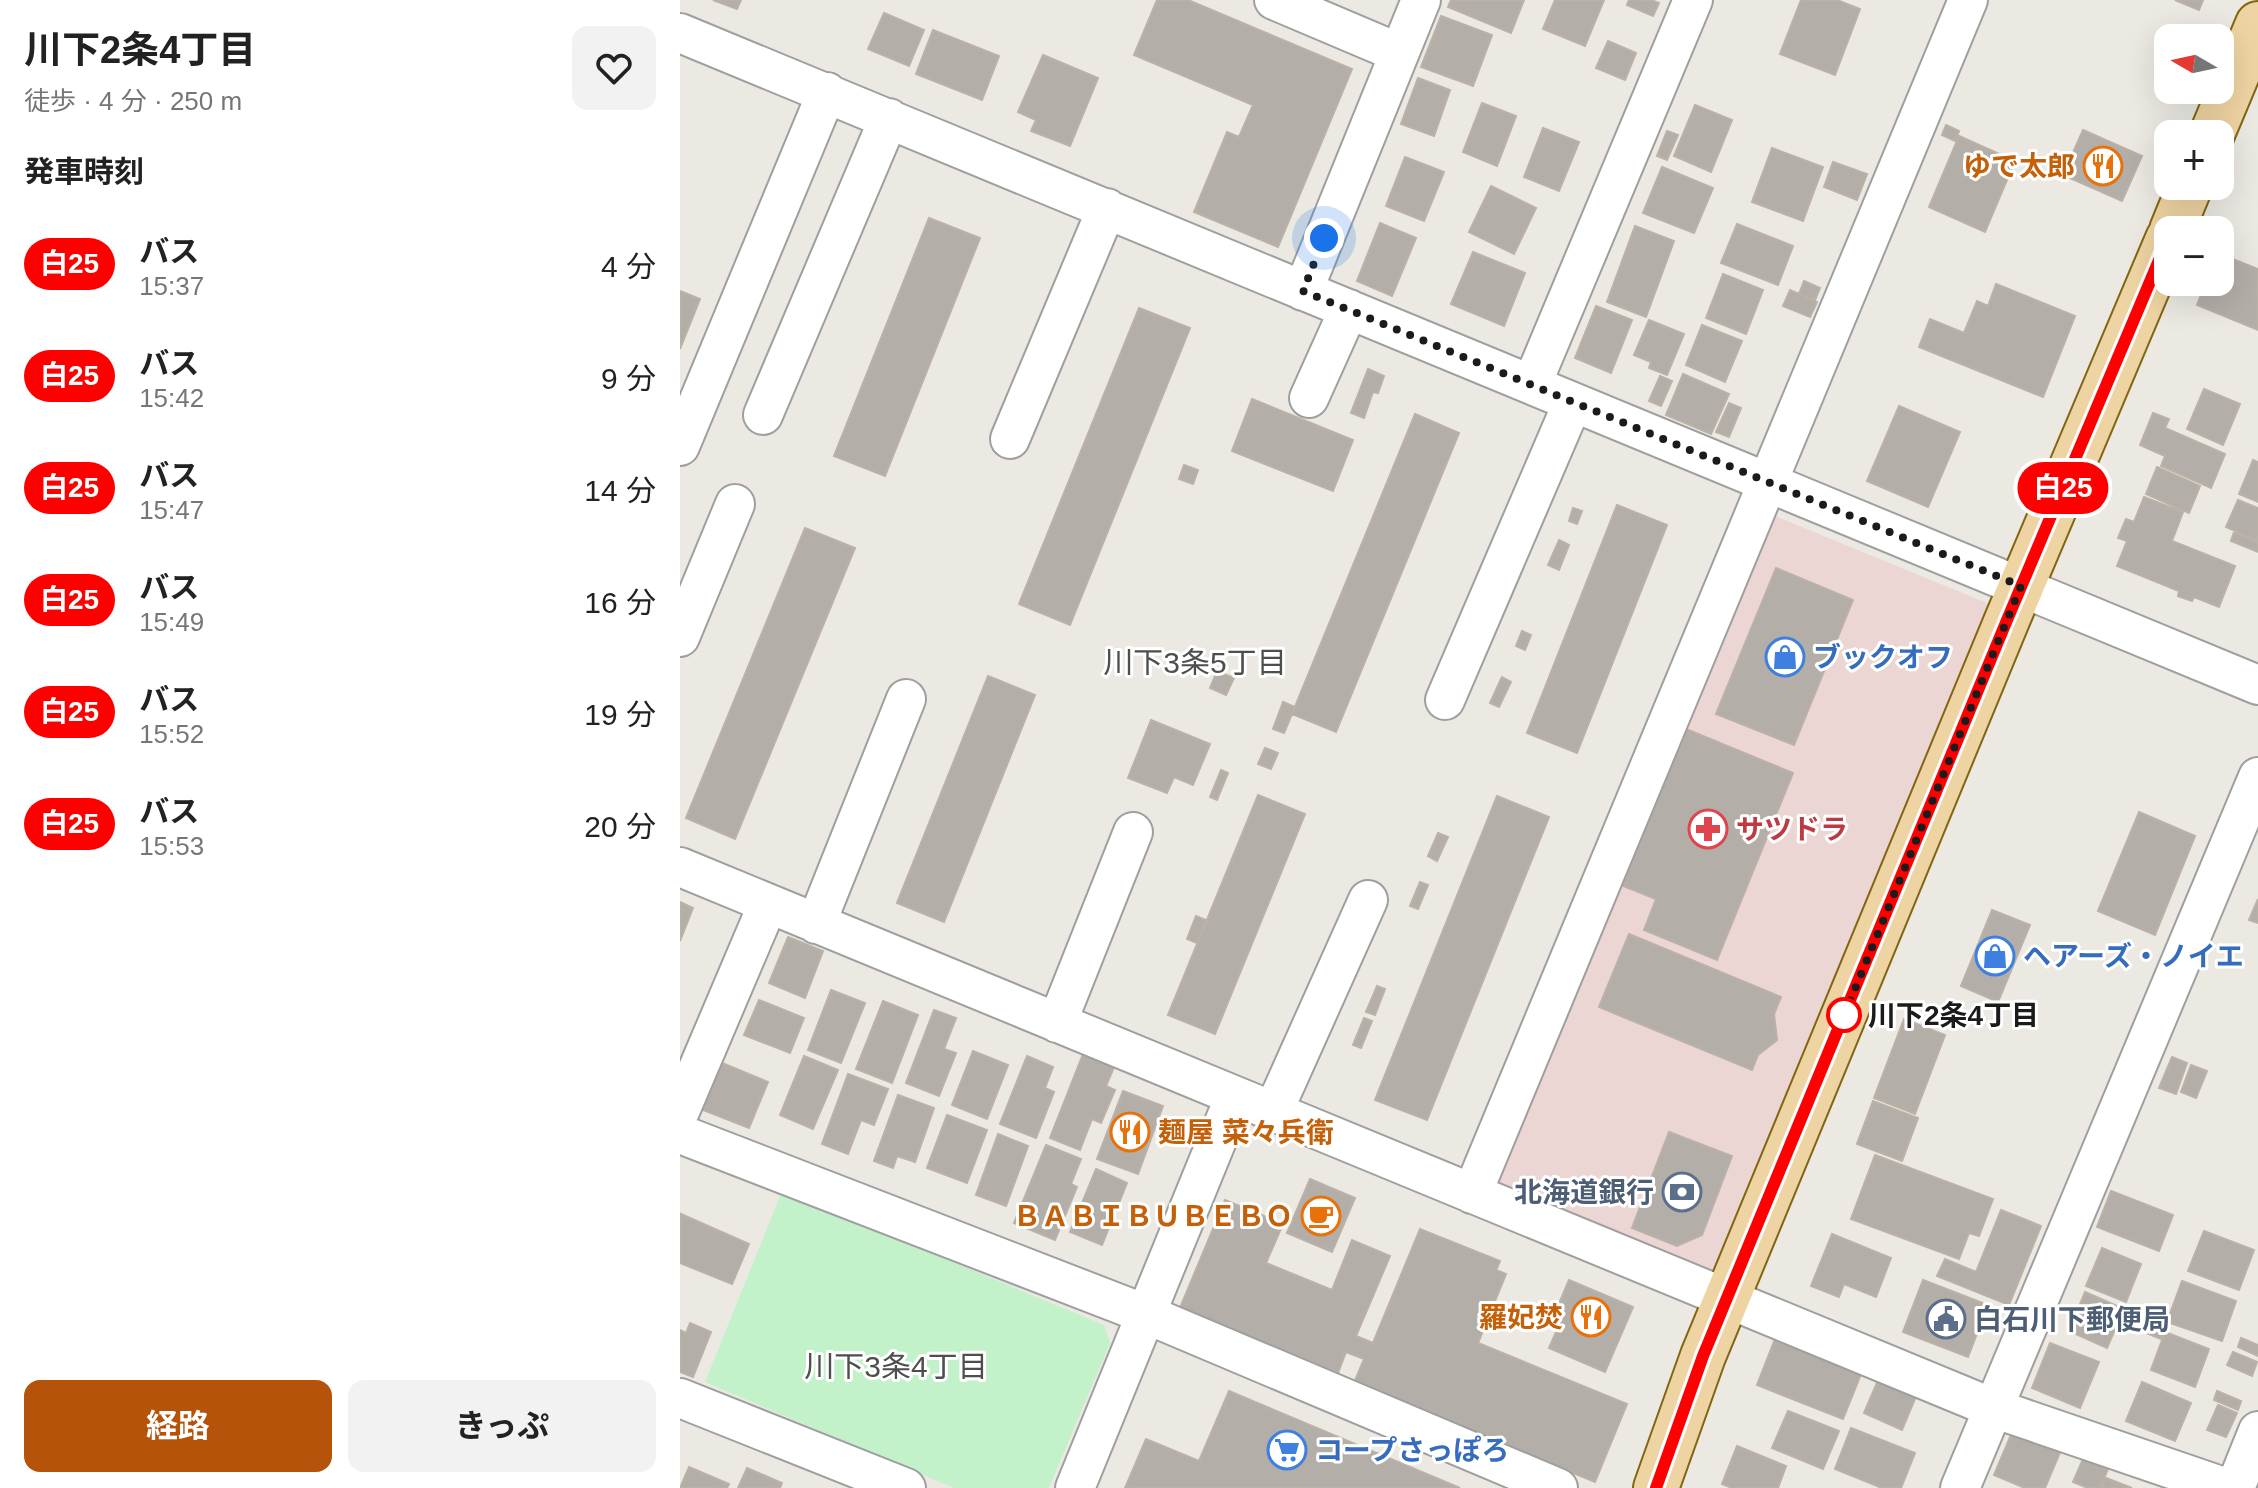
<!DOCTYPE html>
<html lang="ja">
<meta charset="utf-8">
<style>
:root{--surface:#fff;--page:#f2f2f2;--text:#222;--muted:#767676;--accent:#b45309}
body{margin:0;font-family:Helvetica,"Noto Sans JP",sans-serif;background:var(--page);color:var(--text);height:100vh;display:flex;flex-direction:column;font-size:30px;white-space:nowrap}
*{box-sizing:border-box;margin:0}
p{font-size:26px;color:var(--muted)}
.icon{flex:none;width:44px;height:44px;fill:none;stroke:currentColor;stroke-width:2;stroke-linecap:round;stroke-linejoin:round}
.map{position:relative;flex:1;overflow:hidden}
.side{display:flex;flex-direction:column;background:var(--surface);width:680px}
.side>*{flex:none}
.badge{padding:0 16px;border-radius:26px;font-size:28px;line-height:52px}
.needle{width:52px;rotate:279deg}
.buttons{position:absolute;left:1474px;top:24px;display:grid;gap:16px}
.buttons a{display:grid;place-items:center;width:80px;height:80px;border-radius:16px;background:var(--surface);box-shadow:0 8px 32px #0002;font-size:40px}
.you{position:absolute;width:40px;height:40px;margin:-20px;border:6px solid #fff;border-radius:50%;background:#1a73e8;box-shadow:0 0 0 12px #1a73e833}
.map>.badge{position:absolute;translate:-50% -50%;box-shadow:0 0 0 4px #fff}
h2{padding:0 24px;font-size:30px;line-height:72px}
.round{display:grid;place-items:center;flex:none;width:84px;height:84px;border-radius:16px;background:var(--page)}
.summary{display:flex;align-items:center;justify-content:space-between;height:136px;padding:0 24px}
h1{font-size:38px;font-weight:700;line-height:60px}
.action{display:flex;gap:16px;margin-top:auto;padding:16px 24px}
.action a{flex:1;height:92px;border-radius:16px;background:var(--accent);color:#fff;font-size:32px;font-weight:700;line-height:92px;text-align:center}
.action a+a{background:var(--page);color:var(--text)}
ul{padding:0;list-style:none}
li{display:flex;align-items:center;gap:24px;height:112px;padding:0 24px}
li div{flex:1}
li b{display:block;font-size:30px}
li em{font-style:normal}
li .badge{min-width:88px;font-weight:700;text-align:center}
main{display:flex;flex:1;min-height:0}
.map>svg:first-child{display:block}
.commercial{fill:#ebd6d3}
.park{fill:#c3f2ca}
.building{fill:#b4aea8;stroke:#bbb1a6;stroke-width:2}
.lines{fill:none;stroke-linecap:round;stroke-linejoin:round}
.minor-casing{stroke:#9f9f9f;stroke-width:42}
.major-casing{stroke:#816512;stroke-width:48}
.minor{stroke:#fff;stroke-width:38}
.major{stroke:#efd4a3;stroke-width:44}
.line-casing{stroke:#fff;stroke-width:18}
.line{stroke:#f00;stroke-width:12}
.walk{stroke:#1b1b1b;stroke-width:8;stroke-dasharray:0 14.4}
.stop-dot{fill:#fff;stroke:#f00;stroke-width:4}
.labels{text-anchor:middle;stroke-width:6;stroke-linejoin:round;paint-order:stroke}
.food-label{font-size:28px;font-weight:bold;fill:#c56008;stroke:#fff;text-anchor:end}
.shop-label{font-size:28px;font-weight:bold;fill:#366cbe;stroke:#fff;text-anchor:start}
.health-label{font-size:28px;font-weight:bold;fill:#be3a42;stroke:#fff;text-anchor:start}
.stop-label{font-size:28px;font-weight:bold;fill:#1b1b1b;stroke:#fff;text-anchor:start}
.service-label{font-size:28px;font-weight:bold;fill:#4e5e75;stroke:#fff;text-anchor:end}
.neighbourhood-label{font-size:30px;fill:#4e4e4e;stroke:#fff}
</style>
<main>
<section class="side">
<div class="summary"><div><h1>川下2条4丁目</h1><p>徒歩 · 4 分 · 250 m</p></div><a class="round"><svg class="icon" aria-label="heart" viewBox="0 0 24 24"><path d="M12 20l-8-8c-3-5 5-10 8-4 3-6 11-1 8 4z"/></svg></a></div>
<h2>発車時刻</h2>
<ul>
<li><span class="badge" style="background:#f00;color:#fff">白25</span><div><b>バス</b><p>15:37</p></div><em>4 分</em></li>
<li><span class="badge" style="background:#f00;color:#fff">白25</span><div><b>バス</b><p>15:42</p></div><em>9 分</em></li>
<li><span class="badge" style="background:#f00;color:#fff">白25</span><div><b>バス</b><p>15:47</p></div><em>14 分</em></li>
<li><span class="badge" style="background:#f00;color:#fff">白25</span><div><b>バス</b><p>15:49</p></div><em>16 分</em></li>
<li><span class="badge" style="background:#f00;color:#fff">白25</span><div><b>バス</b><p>15:52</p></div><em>19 分</em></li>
<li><span class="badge" style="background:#f00;color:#fff">白25</span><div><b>バス</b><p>15:53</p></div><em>20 分</em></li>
</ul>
<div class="action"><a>経路</a><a>きっぷ</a></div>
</section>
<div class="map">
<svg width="1578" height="1488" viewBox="0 0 1578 1488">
<rect width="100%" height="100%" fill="#ebe9e2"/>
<path class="commercial" d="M1090,514L1314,606L1034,1277L812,1186Z"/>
<path class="park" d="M102,1191L424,1325L430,1343L369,1488H274L25,1382Z"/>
<path class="building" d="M33,0H61L57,9Z
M477,0H508L672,69L598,247L514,212L547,132L559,137L573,105L454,55Z
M771,0H844L831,33L768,7Z
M875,0H924L905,46L863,29Z
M949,0H971L979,3L973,16L947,5Z
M1121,0H1157L1180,9L1155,75L1100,54Z
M1495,0H1523L1519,10Z
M204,13L244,30L229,66L188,49Z
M761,16L812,35L793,86L741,67Z
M253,30L319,56L302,100L236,74Z
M928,41L956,53L945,80L916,68Z
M363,55L418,78L390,146L351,131L356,120L338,112Z
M738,78L770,90L754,136L721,124Z
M802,103L836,116L817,166L783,152Z
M1015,105L1052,120L1031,172L994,156Z
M1266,125L1279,131L1275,141L1262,135Z
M863,128L899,142L879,191L844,177Z
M1403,130L1462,156L1442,201L1383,175Z
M987,131L998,135L987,160L977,156Z
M1279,136L1335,161L1305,232L1249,207Z
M1092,148L1143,167L1123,221L1072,202Z
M725,157L764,172L744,221L706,206Z
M1153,162L1187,174L1177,200L1144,187Z
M982,167L1033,188L1014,233L963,213Z
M811,186L856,208L834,254L789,232Z
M249,218L300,238L205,476L154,456Z
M700,223L736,238L712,296L677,281Z
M1057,224L1113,246L1098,285L1041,263Z
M955,226L994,241L966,317L927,302Z
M793,252L845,273L824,326L771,304Z
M1540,254L1578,269V330L1517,305L1526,282H1540Z
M1043,274L1083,290L1066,334L1026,318Z
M1124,281L1140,288L1135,300L1119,294Z
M1316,284L1395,316L1363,397L1239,347L1250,319L1284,333L1297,301L1308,306Z
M1110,290L1137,302L1130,317L1103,306Z
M0,291L20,299L0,349Z
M916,306L952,320L931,373L895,358Z
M459,308L510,328L390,625L339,604Z
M969,320L1004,334L987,375L969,368L971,362L954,355Z
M1022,325L1062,341L1045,382L1006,365Z
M688,369L704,376L698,393L693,392L684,418L671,413Z
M1003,374L1049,394L1031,434L986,415Z
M980,376L992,381L981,406L969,401Z
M1524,389L1560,404L1543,445L1507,429Z
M572,399L673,440L653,491L552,451Z
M1049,403L1061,408L1049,437L1036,432Z
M1219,406L1280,432L1248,507L1187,481Z
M1473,413L1489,419L1485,428L1545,454L1531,488L1481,466L1485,456L1460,445Z
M735,414L779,433L656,732L612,714Z
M1573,460L1578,462V502L1559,494Z
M504,465L518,470L513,484L499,479Z
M1477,467L1520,486L1509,513L1466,494Z
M1464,497L1503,512L1492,541L1555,566L1539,607L1514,597L1512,601L1498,596L1499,591L1437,566L1447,541L1438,538L1446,519L1454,522Z
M1558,500L1578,508V541L1546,527Z
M937,505L987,525L897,753L847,733Z
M893,508L902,511L897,524L889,521Z
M125,528L175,548L55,839L6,818Z
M1554,532L1578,542V552L1551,541Z
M879,540L889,545L879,570L868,565Z
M1096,568L1173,600L1114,745L1036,714Z
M842,631L851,635L845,650L836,646Z
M537,671L554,678L546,695L530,688Z
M308,676L355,695L264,922L217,903Z
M822,677L831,682L819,707L810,703Z
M603,702L615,707L604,733L593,729Z
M471,720L530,744L513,785L494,777L487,793L448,778Z
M1006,729L1113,773L1037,960L964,930L976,899L943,886Z
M585,748L598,753L591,769L578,764Z
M541,770L548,773L537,800L530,797Z
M578,795L625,814L535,1034L488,1015Z
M817,796L869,817L747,1120L695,1100Z
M1459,812L1515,836L1475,935L1418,911Z
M758,833L768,837L757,861L748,856Z
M740,882L748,885L738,909L730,906Z
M1578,899V923L1569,920Z
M0,902L13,908L0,941Z
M1312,910L1350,925L1318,1002L1281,986Z
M516,916L526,920L517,943L507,939Z
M949,934L1101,997L1094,1014L1097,1040L1078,1055L1072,1070L919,1007Z
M108,937L143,951L125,998L89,983Z
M697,986L705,989L695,1015L686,1012Z
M151,990L185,1003L161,1063L128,1050Z
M79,1000L124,1018L110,1053L64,1035Z
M203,1001L238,1015L212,1083L176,1069Z
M254,1010L276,1018L264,1049L276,1053L259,1096L226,1083Z
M684,1018L692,1021L681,1048L673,1045Z
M1224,1019L1265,1035L1235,1114L1194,1098Z
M293,1051L328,1065L307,1119L272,1105Z
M403,1054L434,1067L426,1086L435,1090L421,1123L412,1119L400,1150L370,1138Z
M124,1056L158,1070L133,1129L100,1115Z
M347,1056L373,1067L365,1088L374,1092L356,1138L320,1124Z
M1492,1057L1507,1063L1496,1094L1479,1088Z
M42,1063L88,1082L69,1128L23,1110Z
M1511,1065L1527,1071L1516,1098L1501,1092Z
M168,1074L208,1089L194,1125L181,1120L168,1154L142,1144Z
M443,1091L483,1106L458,1174L417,1159Z
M218,1095L254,1108L235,1162L217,1156L213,1168L194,1161Z
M1193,1101L1238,1118L1222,1161L1177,1144Z
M267,1115L307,1130L287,1183L247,1168Z
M989,1132L1052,1156L1022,1235L997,1246L952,1228Z
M318,1134L348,1146L326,1206L296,1195Z
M366,1145L401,1159L391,1184L397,1187L375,1240L334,1223Z
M1195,1155L1313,1199L1299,1236L1289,1233L1279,1259L1171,1219Z
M416,1169L447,1183L422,1245L390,1232Z
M630,1179L675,1198L652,1252L607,1233Z
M1431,1191L1493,1215L1479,1251L1417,1227Z
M545,1200L603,1224L586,1263L652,1290L672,1240L710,1256L676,1336L693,1343L740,1229L820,1261L816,1270L826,1274L798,1343L947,1404L915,1482L674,1383L684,1359L666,1352L658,1373L500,1308Z
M1321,1210L1361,1226L1329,1305L1257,1276L1265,1259L1296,1272Z
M1,1214L69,1244L52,1284L0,1263Z
M1524,1231L1574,1250L1559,1290L1508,1271Z
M1152,1234L1211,1258L1196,1297L1164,1284L1159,1297L1131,1286Z
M1422,1248L1461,1264L1446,1302L1406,1286Z
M889,1280L953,1307L925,1372L869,1348L877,1330L869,1327Z
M1243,1280L1308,1305L1288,1357L1223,1332Z
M1502,1281L1556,1301L1542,1341L1487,1322Z
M1405,1292L1444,1309L1427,1348L1389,1331Z
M1461,1318L1486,1327L1481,1339L1456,1329Z
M10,1323L31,1332L13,1377L0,1372V1330L6,1333Z
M1485,1332L1529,1349L1515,1387L1471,1370Z
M1561,1338L1578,1345V1356L1558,1347Z
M1095,1339L1181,1374L1163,1419L1077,1385Z
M1370,1343L1419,1362L1400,1408L1352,1388Z
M1553,1352L1577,1362L1572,1376L1547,1365Z
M1199,1378L1237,1394L1222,1430L1184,1413Z
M1462,1382L1511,1403L1495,1441L1446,1421Z
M549,1391L780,1488H445L466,1439L519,1461Z
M1537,1391L1561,1401L1558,1410L1534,1400Z
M1538,1405L1557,1413L1546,1437L1527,1430Z
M1108,1411L1159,1431L1143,1469L1092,1448Z
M1171,1428L1235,1453L1221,1488H1202L1155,1469Z
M1333,1430L1381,1450L1365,1488H1345L1314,1475Z
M1057,1446L1106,1466L1098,1488H1052L1042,1484Z
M1403,1459L1428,1469L1420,1488H1408L1393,1482Z
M9,1467L49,1484L47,1488H0Z
M67,1468L102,1483L100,1488H58Z
M1426,1478L1452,1488H1422Z"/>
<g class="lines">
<defs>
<path id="minor" d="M594,0L719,53
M0,33L1578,685
M623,291L741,0
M852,384L1013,0
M629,398L669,309
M83,415L209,118
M330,439L427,208
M0,446L147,92
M0,637L55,504
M765,700L893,402
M0,867L1313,1408L1547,1488
M136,924L226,699
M377,1023L453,832
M0,1111L88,904
M593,1112L688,900
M0,1134L468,1315L878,1488
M792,1194L1288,0
M0,1398L226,1488
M395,1488L555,1096
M1280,1488L1578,777
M1555,1488L1578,1431"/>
<path id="major" d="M1532,134L1578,24
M1492,230L1510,186
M976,1488L1023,1356L1327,620L1488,239"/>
</defs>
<use href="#minor" class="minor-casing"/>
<use href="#major" class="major-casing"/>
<use href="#minor" class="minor"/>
<use href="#major" class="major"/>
</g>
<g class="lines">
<defs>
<path id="line" d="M976,1488L1023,1356L1327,620L1488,239"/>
</defs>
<use href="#line" class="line-casing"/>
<use href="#line" class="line"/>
<path class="walk" d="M644,238L623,291L1341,586L1163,1018L1164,1015"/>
</g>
<defs>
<symbol id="restaurant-ring" viewBox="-11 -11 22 22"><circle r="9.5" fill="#fff" stroke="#e8710a" stroke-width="1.5"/><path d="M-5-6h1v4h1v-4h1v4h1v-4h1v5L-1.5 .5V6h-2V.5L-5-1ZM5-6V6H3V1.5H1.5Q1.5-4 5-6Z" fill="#e8710a"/></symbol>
<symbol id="shop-ring" viewBox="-11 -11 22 22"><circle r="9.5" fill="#fff" stroke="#3f7fe0" stroke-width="1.5"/><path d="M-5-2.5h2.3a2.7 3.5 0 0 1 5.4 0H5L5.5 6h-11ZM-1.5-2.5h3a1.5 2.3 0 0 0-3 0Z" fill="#3f7fe0"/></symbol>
<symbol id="pharmacy-ring" viewBox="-11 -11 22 22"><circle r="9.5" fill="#fff" stroke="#e0444e" stroke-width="1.5"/><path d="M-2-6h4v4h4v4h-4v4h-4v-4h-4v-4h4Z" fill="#e0444e"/></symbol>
<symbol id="bank-ring" viewBox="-11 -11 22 22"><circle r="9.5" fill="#fff" stroke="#5c6f8a" stroke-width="1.5"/><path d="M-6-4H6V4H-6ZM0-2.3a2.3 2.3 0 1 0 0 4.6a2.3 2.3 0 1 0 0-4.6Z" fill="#5c6f8a"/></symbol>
<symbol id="cafe-ring" viewBox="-11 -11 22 22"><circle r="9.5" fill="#fff" stroke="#e8710a" stroke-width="1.5"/><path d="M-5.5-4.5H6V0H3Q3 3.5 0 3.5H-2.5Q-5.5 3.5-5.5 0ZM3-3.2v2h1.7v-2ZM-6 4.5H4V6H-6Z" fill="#e8710a"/></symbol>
<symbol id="civic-ring" viewBox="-11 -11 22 22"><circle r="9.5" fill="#fff" stroke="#5c6f8a" stroke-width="1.5"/><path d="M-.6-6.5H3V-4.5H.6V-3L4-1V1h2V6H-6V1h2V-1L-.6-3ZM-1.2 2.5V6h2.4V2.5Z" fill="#5c6f8a"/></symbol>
<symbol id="supermarket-ring" viewBox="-11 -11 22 22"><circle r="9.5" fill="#fff" stroke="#3f7fe0" stroke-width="1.5"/><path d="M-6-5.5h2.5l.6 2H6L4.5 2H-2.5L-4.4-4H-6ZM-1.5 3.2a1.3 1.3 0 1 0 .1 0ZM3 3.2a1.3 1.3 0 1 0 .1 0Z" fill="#3f7fe0"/></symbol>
</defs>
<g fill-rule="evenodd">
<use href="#restaurant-ring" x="1401" y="144" width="44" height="44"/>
<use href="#shop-ring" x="1083" y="635" width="44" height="44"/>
<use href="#pharmacy-ring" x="1006" y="807" width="44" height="44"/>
<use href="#shop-ring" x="1293" y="934" width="44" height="44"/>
<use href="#restaurant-ring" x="428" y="1110" width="44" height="44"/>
<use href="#bank-ring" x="980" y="1170" width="44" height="44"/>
<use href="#cafe-ring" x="619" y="1194" width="44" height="44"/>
<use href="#restaurant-ring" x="889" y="1295" width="44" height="44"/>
<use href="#civic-ring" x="1244" y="1297" width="44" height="44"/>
<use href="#supermarket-ring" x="585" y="1428" width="44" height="44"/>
</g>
<circle class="stop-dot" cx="1164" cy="1015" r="16"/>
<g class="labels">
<g class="food-label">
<text x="1395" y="176">ゆで太郎</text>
<text x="478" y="1142" text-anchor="start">麺屋 菜々兵衛</text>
<text x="613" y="1226">ＢＡＢＩＢＵＢＥＢＯ</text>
<text x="883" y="1327">羅妃焚</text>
</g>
<g class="shop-label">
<text x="1133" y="667">ブックオフ</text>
<text x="1343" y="966">ヘアーズ・ノイエ</text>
<text x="635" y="1460">コープさっぽろ</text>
</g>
<g class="health-label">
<text x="1056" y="839">サツドラ</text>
</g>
<g class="stop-label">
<text x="1188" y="1025">川下2条4丁目</text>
</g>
<g class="service-label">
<text x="974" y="1202">北海道銀行</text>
<text x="1294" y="1329" text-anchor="start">白石川下郵便局</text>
</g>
<g class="neighbourhood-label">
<text x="515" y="673">川下3条5丁目</text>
<text x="216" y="1377">川下3条4丁目</text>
</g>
</g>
</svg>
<div class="buttons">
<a><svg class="needle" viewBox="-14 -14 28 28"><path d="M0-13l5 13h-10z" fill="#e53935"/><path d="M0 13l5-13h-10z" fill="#767676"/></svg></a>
<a>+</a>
<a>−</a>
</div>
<div class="you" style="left:644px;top:238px"></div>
<b class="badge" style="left:1383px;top:488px;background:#f00;color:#fff">白25</b>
</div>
</main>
